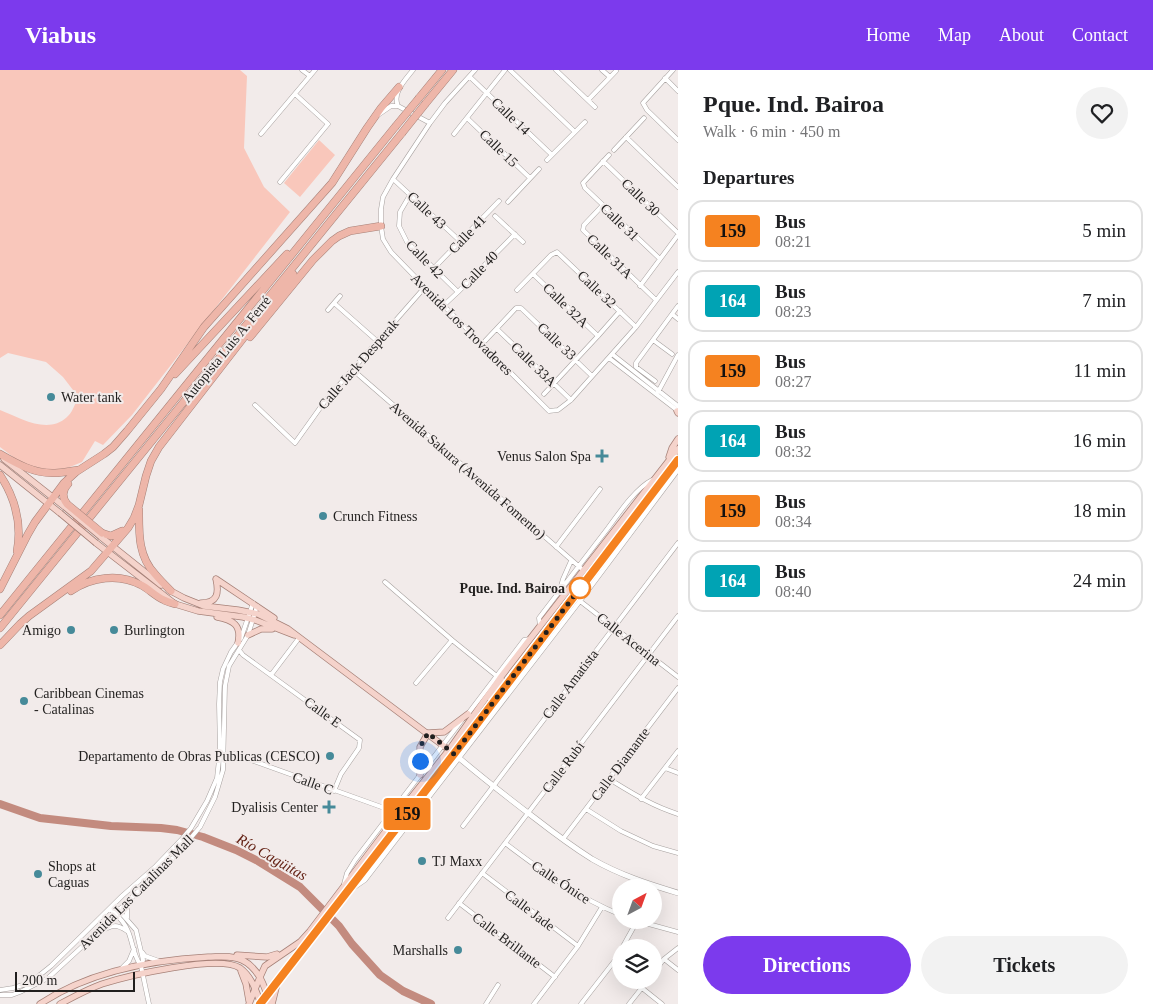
<!DOCTYPE html>
<meta charset="utf-8">
<style>
:root{--surface:#fff;--page:#f2f2f2;--text:#202124;--muted:#757577;--line:#e0e0e0;--accent:#7c3aed}
body{margin:0;font-family:"Times New Roman",serif;background:var(--page);color:var(--text);height:100vh;display:flex;flex-direction:column;font-size:19px;white-space:nowrap}
*{box-sizing:border-box;margin:0}
p{font-size:16px;color:var(--muted)}
.icon{flex:none;width:28px;height:28px;fill:none;stroke:currentColor;stroke-width:2;stroke-linecap:round;stroke-linejoin:round}
.map{position:relative;flex:1;overflow:hidden}
.side{display:flex;flex-direction:column;background:var(--surface);width:475px}
.side>*{flex:none}
.badge{padding:0 10px;border-radius:4px;font-size:18px;line-height:32px}
.needle{width:32px;rotate:41deg}
.controls{position:absolute;left:612px;top:809px;display:grid;gap:10px}
.controls a{display:grid;place-items:center;width:50px;height:50px;border-radius:50%;background:var(--surface);box-shadow:0 5px 20px #0002;font-size:25px}
.scale{position:absolute;left:15px;bottom:12px;width:120px;box-sizing:border-box;padding-left:5px;border:2px solid #211f1e;border-top:0;font-size:14px;line-height:18px;white-space:nowrap;color:#211f1e;-webkit-text-stroke:4px #f2ebea;paint-order:stroke}
.you{position:absolute;width:25px;height:25px;margin:-12px;border:4px solid #fff;border-radius:50%;background:#1a73e8;box-shadow:0 0 0 8px #1a73e833}
.map>.badge{position:absolute;translate:-50% -50%;box-shadow:0 0 0 2px #fff}
h2{padding:0 25px;font-size:19px;line-height:45px}
.round{display:grid;place-items:center;flex:none;width:52px;height:52px;border-radius:26px;background:var(--page)}
.overview{display:flex;align-items:center;justify-content:space-between;height:85px;padding:0 25px}
h1{font-size:24px;font-weight:700;line-height:38px}
.button{display:flex;gap:10px;margin-top:auto;padding:10px 25px}
.button a{flex:1;height:58px;border-radius:30px;background:var(--accent);color:#fff;font-size:20px;font-weight:700;line-height:58px;text-align:center}
.button a+a{background:var(--page);color:var(--text)}
ul{padding:0;list-style:none}
li{display:flex;align-items:center;gap:15px;height:62px;margin:0 10px 8px;padding:0 15px;border:2px solid var(--line);border-radius:15px}
li div{flex:1}
li b{display:block;font-size:19px}
li em{font-style:normal}
li .badge{min-width:55px;font-weight:700;text-align:center}
header{display:flex;align-items:center;gap:30px;box-sizing:border-box;height:70px;padding:0 25px;background:var(--accent);color:#fff}
header strong{font-size:24px}
nav{display:flex;gap:28px;margin-inline-start:auto;font-size:18px}
main{display:flex;flex:1;min-height:0}
.map>svg:first-child{display:block}
.green{fill:#f9c7bb}
.lines{fill:none;stroke-linecap:round;stroke-linejoin:round}
.river{stroke:#c38b7f;stroke-width:8}
.street-casing{stroke:#a7a19f;stroke-width:5}
.secondary-casing{stroke:#a7a19f;stroke-width:6}
.primary-casing{stroke:#a68178;stroke-width:7}
.highway-casing{stroke:#a68178;stroke-width:8}
.street{stroke:#fff;stroke-width:4}
.secondary{stroke:#fff;stroke-width:5}
.primary{stroke:#f5d3cb;stroke-width:5.5}
.highway{stroke:#eeb6a9;stroke-width:7}
.primary-bridge-casing{stroke:#a68178;stroke-width:7;stroke-linecap:butt}
.highway-bridge-casing{stroke:#a68178;stroke-width:8;stroke-linecap:butt}
.primary-bridge{stroke:#f5d3cb;stroke-width:5.5}
.highway-bridge{stroke:#eeb6a9;stroke-width:7}
.line-casing{stroke:#fff;stroke-width:11}
.line{stroke:#f58220;stroke-width:8}
.walk{stroke:#211f1e;stroke-width:5;stroke-dasharray:0 9}
.poi-dot{fill:#468a99;stroke:#f2ebea;stroke-width:2}
.stop-dot{fill:#fff;stroke:#f58220;stroke-width:2.5}
.labels{text-anchor:middle;stroke-width:4;stroke-linejoin:round;paint-order:stroke}
.street-label{font-size:14px;fill:#211f1e;stroke:#f2ebea}
.poi-label{font-size:14px;fill:#211f1e;stroke:#f2ebea;text-anchor:start}
.stop-label{font-size:14px;font-weight:bold;fill:#211f1e;stroke:#f2ebea;text-anchor:end}
.water-label{font-size:15px;font-style:italic;fill:#621f12;stroke:#f2ebea}
</style>
<header>
<strong>Viabus</strong>
<nav><a>Home</a><a>Map</a><a>About</a><a>Contact</a></nav>
</header>
<main>
<div class="map">
<svg width="678" height="934" viewBox="0 0 678 934">
<rect width="100%" height="100%" fill="#f2ebea"/>
<path class="green" d="M0,0H240L247,6L244,78L264,117L290,142L132,345L103,375L95,371L82,392L65,399H44L27,395L17,390L0,377V340C20,348 48,365 67,347C72,343 74,336 77,330L73,320L63,307L46,292L8,283L0,288Z
M319,70L335,85L300,127L284,113Z"/>
<g class="lines">
<path class="river" d="M0,734L40,748L111,756L161,758L177,760L203,767L236,780L258,791L300,817L339,856L352,874L380,905L403,921L431,934"/>
<defs>
<path id="street" d="M302,0L310,6
M475,0L445,33L430,53L393,109L383,127L381,139V156L383,169L391,182L425,217L549,341L558,340L571,330L636,257L678,202
M510,0L575,62
M556,0L595,37
M602,0L610,7
M673,0L643,33L647,40L678,70
M470,7L552,85
M665,8L678,21
M588,30L616,1
M398,36C392,23 405,10 413,0
M398,36L430,53
M378,45L391,36H398
M467,48L530,108
M261,64L315,0
M454,64L505,0
M626,67L678,117
M614,80L644,48
M609,85L583,113L585,118L660,189
M547,90L585,52
M603,91L678,163
M393,109L460,171
M280,112L328,54L295,24
M410,125L400,142L399,156L407,172L458,222
M508,132L539,99
M603,135L584,155L583,160L656,230
M495,146L523,172
M434,198L499,131
M533,204L598,266
M640,216L678,165
M517,220L551,185L557,182L636,257
M334,233L377,271
M443,236L458,222L515,164
M328,240L340,226
M672,244L678,249
M497,259L571,330
M653,270L672,284
M485,271L516,238H521L592,306
M612,284L678,336
M609,288L678,341
M353,300L583,500
M655,311L636,297V293L678,236
M658,322L678,285
M544,324L598,266L620,241
M255,335L295,373L325,331L425,217
M556,477L600,419
M385,512L452,570L498,607
M561,516L563,509L571,491
M580,531L678,607
M540,556L539,548C562,518 585,488 608,458C619,443 636,418 652,410
M239,580L243,585L360,670L359,678L341,704L334,721
M271,605L299,568
M416,613L452,570
M467,645L524,570L530,569
M234,684L387,739L392,742
M665,698L678,703
M609,709C632,723 652,736 678,744
M641,729L678,681
M586,739L621,761L653,776L678,783
M463,756L678,473
M563,769L678,618
M505,773C542,801 577,827 621,845
M482,803L578,876
M344,814L347,803L355,790L462,650
M349,821L365,810L580,531L678,400
M127,833V848
M459,833L555,907
M114,835L136,860L143,890L141,896L149,934
M110,839C117,845 125,853 128,861C133,873 133,885 141,896
M448,848L678,546
M634,850L678,862
M101,861C113,855 116,854 127,861
M622,878L637,851
M142,882L145,886L159,891
M664,889L678,900
M122,898L129,891L134,879
M654,902L664,889L678,878
M642,918L662,934
M0,920L13,918L26,914L36,908L51,896L122,826L156,796L181,770L191,758L207,731L217,708L220,681L219,634L220,612L223,599L231,582L241,568L253,533
M0,925H12L20,922L48,908L97,863L127,832L178,783L200,757L215,727L223,700L225,616L229,596L248,565L257,536
M486,934L498,915
M534,934L578,876L602,837
M581,934L616,889L621,879
M629,934L648,910"/>
<path id="secondary" d="M452,682C479,705 507,727 536,749C554,763 573,777 592,789C620,805 648,814 678,823"/>
<path id="primary" d="M677,341L678,343
M669,387L672,378L678,369
M4,389L65,437
M0,395L60,443
M101,467L161,515
M96,473L175,534L198,541L243,547L255,550L294,565
M216,509L274,548
M169,520L184,528L204,536L238,540L258,544L288,559L449,680
M201,533C218,533 219,523 216,509
M217,547C233,550 242,555 238,573
M248,565L261,559H272
M490,628L503,612L500,608
M428,663L444,662L468,644
M420,705V677L428,663
M237,885L267,887L277,884
M241,901L246,914L249,931
M40,934C88,902 152,890 208,887C219,887 232,885 242,890C259,898 265,917 270,934
M60,934C73,927 88,919 102,914C127,906 219,884 240,898C252,907 256,921 261,934
M249,934L260,907L265,896L300,872L310,861L410,729L449,680L500,608L530,569L678,379
M260,934L454,684L678,390
M272,934L277,914"/>
<path id="highway" d="M419,28L442,0
M426,33L453,0
M250,267L313,190L332,171L339,166L350,161L381,156
M175,304L287,184
M0,384C17,394 35,404 55,403C63,403 70,401 78,400
M0,405C15,428 22,454 17,481
M67,434C62,428 62,420 68,414
M139,440C139,463 138,486 155,504C160,510 166,516 171,521
M102,463L111,466L122,461
M0,519L28,464L35,452L64,413L76,402L104,384L113,377L127,361L161,319L204,257L332,113L367,58L381,38L399,17
M71,521C91,507 119,503 141,515C149,519 156,527 164,530C167,532 172,533 175,534
M0,545L395,57
M0,558L402,63
M0,575L20,554L29,546L91,501L128,458L134,448L139,435L146,406L151,391L159,377L293,204"/>
</defs>
<use href="#street" class="street-casing"/>
<use href="#secondary" class="secondary-casing"/>
<use href="#primary" class="primary-casing"/>
<use href="#highway" class="highway-casing"/>
<use href="#street" class="street"/>
<use href="#secondary" class="secondary"/>
<use href="#primary" class="primary"/>
<use href="#highway" class="highway"/>
<defs>
<path id="primary-bridge" d="M65,437L101,467
M60,443L96,473"/>
<path id="highway-bridge" d="M395,57L419,28
M402,63L426,33
M67,434L102,463"/>
</defs>
<use href="#primary-bridge" class="primary-bridge-casing"/>
<use href="#highway-bridge" class="highway-bridge-casing"/>
<use href="#primary-bridge" class="primary-bridge"/>
<use href="#highway-bridge" class="highway-bridge"/>
</g>
<g class="lines">
<defs>
<path id="line" d="M260,934L454,684L678,390"/>
</defs>
<use href="#line" class="line-casing"/>
<use href="#line" class="line"/>
<path class="walk" d="M420,691V677L428,663L454,684L580,518"/>
</g>
<g class="poi-dot">
<circle cx="51" cy="327" r="5"/>
<path d="M599.5 378.5h5v5h5v5h-5v5h-5v-5h-5v-5h5z"/>
<circle cx="323" cy="446" r="5"/>
<circle cx="71" cy="560" r="5"/>
<circle cx="114" cy="560" r="5"/>
<circle cx="24" cy="631" r="5"/>
<circle cx="330" cy="686" r="5"/>
<path d="M326.5 729.5h5v5h5v5h-5v5h-5v-5h-5v-5h5z"/>
<circle cx="422" cy="791" r="5"/>
<circle cx="38" cy="804" r="5"/>
<circle cx="458" cy="880" r="5"/>
</g>
<circle class="stop-dot" cx="580" cy="518" r="10"/>
<g class="labels">
<g class="street-label">
<text transform="translate(511 46) rotate(44)" y="5">Calle 14</text>
<text transform="translate(499 78) rotate(44)" y="5">Calle 15</text>
<text transform="translate(641 127) rotate(44)" y="5">Calle 30</text>
<text transform="translate(427 140) rotate(43)" y="5">Calle 43</text>
<text transform="translate(620 152) rotate(44)" y="5">Calle 31</text>
<text transform="translate(467 164) rotate(-46)" y="5">Calle 41</text>
<text transform="translate(610 186) rotate(44)" y="5">Calle 31A</text>
<text transform="translate(425 189) rotate(46)" y="5">Calle 42</text>
<text transform="translate(479 200) rotate(-46)" y="5">Calle 40</text>
<text transform="translate(597 219) rotate(43)" y="5">Calle 32</text>
<text transform="translate(566 235) rotate(44)" y="5">Calle 32A</text>
<text transform="translate(462 254) rotate(45)" y="5">Avenida Los Trovadores</text>
<text transform="translate(557 271) rotate(43)" y="5">Calle 33</text>
<text transform="translate(226 279) rotate(-51)" y="5">Autopista Luis A. Ferré</text>
<text transform="translate(358 294) rotate(-49)" y="5">Calle Jack Desperak</text>
<text transform="translate(534 294) rotate(44)" y="5">Calle 33A</text>
<text transform="translate(468 400) rotate(41)" y="5">Avenida Sakura (Avenida Fomento)</text>
<text transform="translate(629 569) rotate(38)" y="5">Calle Acerina</text>
<text transform="translate(570 614) rotate(-53)" y="5">Calle Amatista</text>
<text transform="translate(323 642) rotate(36)" y="5">Calle E</text>
<text transform="translate(620 694) rotate(-53)" y="5">Calle Diamante</text>
<text transform="translate(563 697) rotate(-53)" y="5">Calle Rubí</text>
<text transform="translate(313 713) rotate(20)" y="5">Calle C</text>
<text transform="translate(561 812) rotate(33)" y="5">Calle Ónice</text>
<text transform="translate(136 822) rotate(-45)" y="5">Avenida Las Catalinas Mall</text>
<text transform="translate(530 840) rotate(37)" y="5">Calle Jade</text>
<text transform="translate(507 870) rotate(37)" y="5">Calle Brillante</text>
</g>
<g class="poi-label">
<text x="61" y="332">Water tank</text>
<text x="591" y="391" text-anchor="end">Venus Salon Spa</text>
<text x="333" y="451">Crunch Fitness</text>
<text x="61" y="565" text-anchor="end">Amigo</text>
<text x="124" y="565">Burlington</text>
<text x="34" y="628">Caribbean Cinemas<tspan x="34" dy="16">- Catalinas</tspan></text>
<text x="320" y="691" text-anchor="end">Departamento de Obras Publicas (CESCO)</text>
<text x="318" y="742" text-anchor="end">Dyalisis Center</text>
<text x="432" y="796">TJ Maxx</text>
<text x="48" y="801">Shops at<tspan x="48" dy="16">Caguas</tspan></text>
<text x="448" y="885" text-anchor="end">Marshalls</text>
</g>
<g class="stop-label">
<text x="565" y="523">Pque. Ind. Bairoa</text>
</g>
<g class="water-label">
<text transform="translate(272 787) rotate(30)" y="5">Río Cagüitas</text>
</g>
</g>
</svg>
<div class="controls">
<a><svg class="needle" viewBox="-14 -14 28 28"><path d="M0-13l5 13h-10z" fill="#e53935"/><path d="M0 13l5-13h-10z" fill="#757577"/></svg></a>
<a><svg class="icon" aria-label="layers" viewBox="0 0 24 24"><path d="M12 4l9 5-9 5-9-5zM3 14l9 5 9-5"/></svg></a>
</div>
<div class="scale">200 m</div>
<div class="you" style="left:420px;top:691px"></div>
<b class="badge" style="left:407px;top:744px;background:#f58220;color:#111">159</b>
</div>
<section class="side">
<div class="overview"><div><h1>Pque. Ind. Bairoa</h1><p>Walk · 6 min · 450 m</p></div><a class="round"><svg class="icon" aria-label="heart" viewBox="0 0 24 24"><path d="M12 20l-8-8c-3-5 5-10 8-4 3-6 11-1 8 4z"/></svg></a></div>
<h2>Departures</h2>
<ul>
<li><span class="badge" style="background:#f58220;color:#111">159</span><div><b>Bus</b><p>08:21</p></div><em>5 min</em></li>
<li><span class="badge" style="background:#00a3b4;color:#fff">164</span><div><b>Bus</b><p>08:23</p></div><em>7 min</em></li>
<li><span class="badge" style="background:#f58220;color:#111">159</span><div><b>Bus</b><p>08:27</p></div><em>11 min</em></li>
<li><span class="badge" style="background:#00a3b4;color:#fff">164</span><div><b>Bus</b><p>08:32</p></div><em>16 min</em></li>
<li><span class="badge" style="background:#f58220;color:#111">159</span><div><b>Bus</b><p>08:34</p></div><em>18 min</em></li>
<li><span class="badge" style="background:#00a3b4;color:#fff">164</span><div><b>Bus</b><p>08:40</p></div><em>24 min</em></li>
</ul>
<div class="button"><a>Directions</a><a>Tickets</a></div>
</section>
</main>
